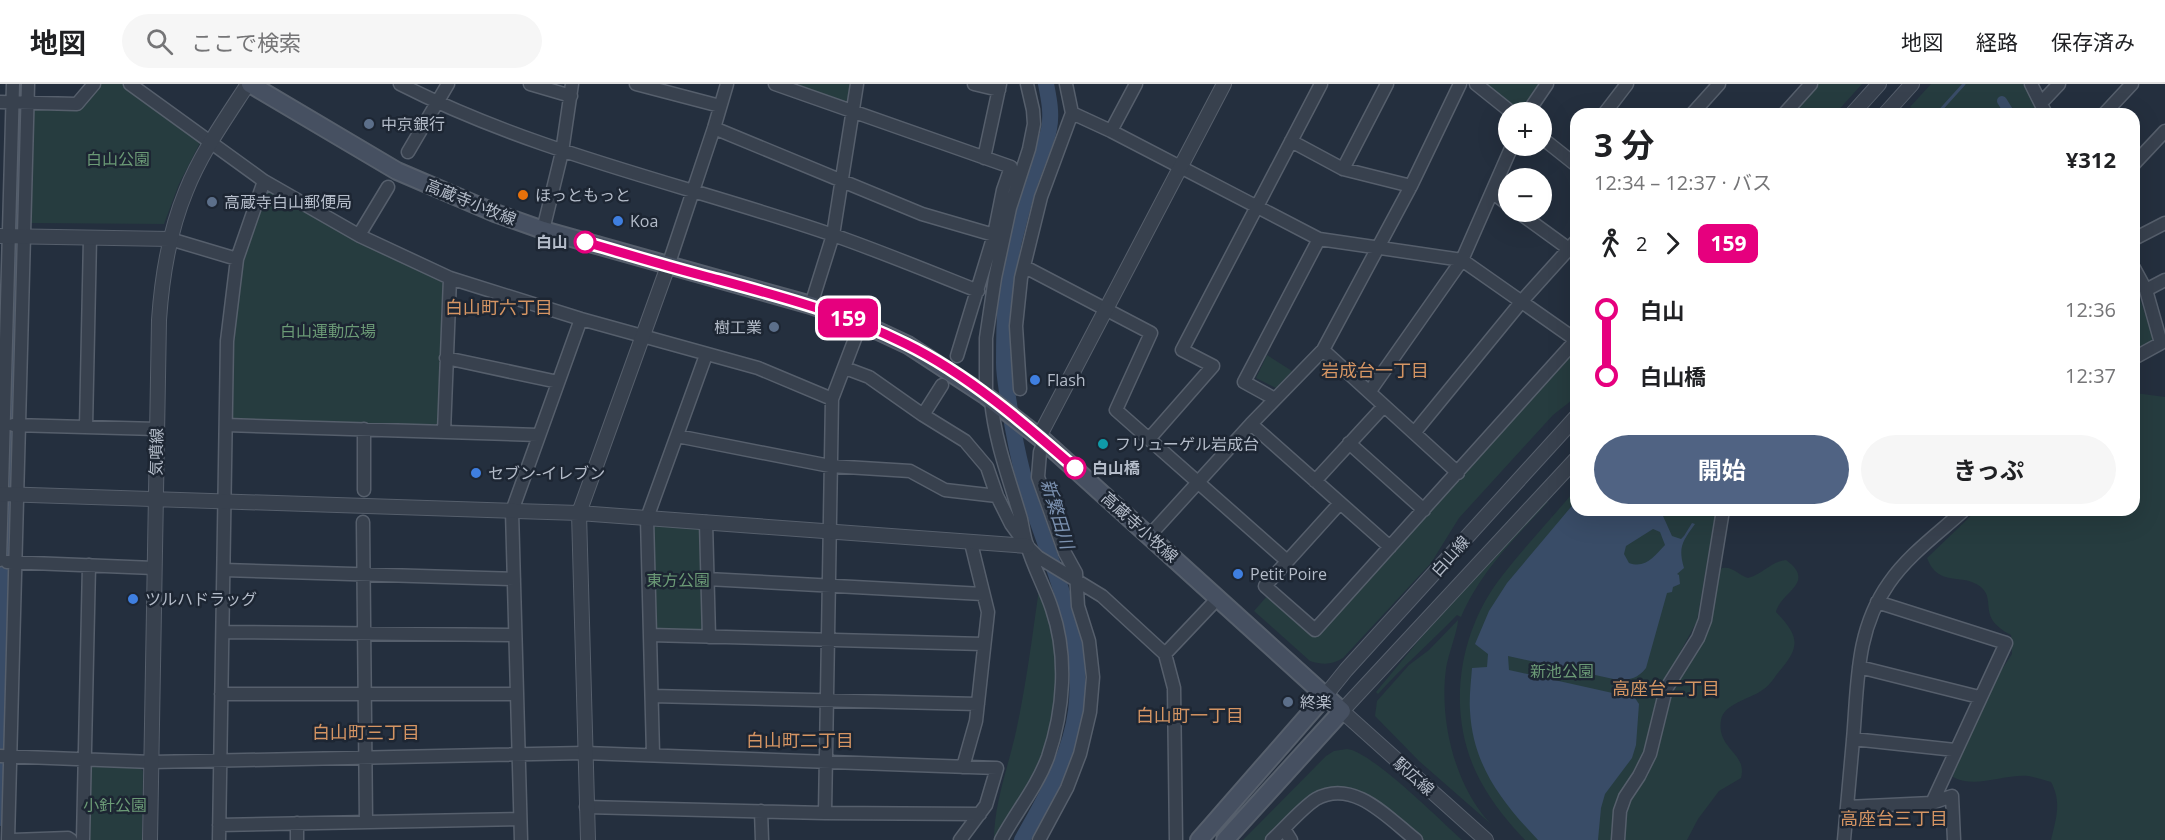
<!DOCTYPE html>
<html lang="ja">
<meta charset="utf-8">
<style>
:root{--surface:#fff;--page:#f6f6f6;--text:#202124;--muted:#757577;--line:#e0e0e0;--accent:#506383}
body{margin:0;font-family:"Open Sans","Noto Sans JP",sans-serif;background:var(--page);color:var(--text);height:100vh;display:flex;flex-direction:column;font-size:22px;white-space:nowrap}
*{box-sizing:border-box;margin:0}
p{font-size:20px;color:var(--muted)}
.icon{flex:none;width:33px;height:33px;fill:none;stroke:currentColor;stroke-width:2;stroke-linecap:round;stroke-linejoin:round}
.map{position:relative;flex:1;overflow:hidden}
.side{position:absolute;left:1570px;top:24px;width:570px;height:408px;display:flex;flex-direction:column;background:var(--surface);border-radius:18px;box-shadow:0 6px 24px #0002}
.side>*{flex:none}
.badge{padding:0 12px;border-radius:9px;font-size:21px;line-height:39px}
.controls{position:absolute;left:1498px;top:18px;display:grid;gap:12px}
.controls a{display:grid;place-items:center;width:54px;height:54px;border-radius:50%;background:var(--surface);box-shadow:0 6px 24px #0002;font-size:30px}
.map>.badge{position:absolute;translate:-50% -50%;box-shadow:0 0 0 3px #fff}
.legs{display:flex;align-items:center;gap:9px;height:66px;padding:0 24px;font-size:20px}
.legs p{margin-inline-start:auto}
.summary{display:flex;align-items:center;justify-content:space-between;height:102px;padding:0 24px}
h1{font-size:33px;font-weight:700;line-height:45px}
.button{display:flex;gap:12px;margin-top:auto;padding:12px 24px}
.button a{flex:1;height:69px;border-radius:36px;background:var(--accent);color:#fff;font-size:24px;font-weight:700;line-height:69px;text-align:center}
.button a+a{background:var(--page);color:var(--text)}
ul{padding:0 24px;list-style:none}
li{display:flex;align-items:center;gap:21px;height:66px;font-size:22px}
li i{display:grid;place-items:center;width:9px;height:100%;margin:0 8px;background:currentColor}
li i::after{content:'';width:15px;height:15px;margin:-8px;border:4px solid;border-radius:50%;background:var(--surface)}
li p{margin-inline-start:auto}
li:first-child i{background:linear-gradient(#0000 50%,currentColor 0)}
li:last-child i{background:linear-gradient(currentColor 50%,#0000 0)}
header{display:flex;align-items:center;gap:36px;box-sizing:border-box;height:84px;padding:0 30px;background:var(--surface);border-bottom:2px solid var(--line)}
header strong{font-size:28px}
nav{display:flex;gap:33px;margin-inline-start:auto;font-size:21px}
.search{width:420px;height:54px;background:var(--page);display:flex;align-items:center;gap:15px;box-sizing:border-box;padding:0 21px;border-radius:33px;color:var(--muted);font-size:22px}
.map>svg:first-child{display:block}
.green{fill:#263c3f}
.water{fill:#394c67;fill-rule:evenodd}
.lines{fill:none;stroke-linecap:round;stroke-linejoin:round}
.stream{stroke:#394c67;stroke-width:3}
.canal{stroke:#394c67;stroke-width:10}
.river{stroke:#394c67;stroke-width:16}
.minor-casing{stroke:#565f6c;stroke-width:15}
.tertiary-casing{stroke:#565f6c;stroke-width:16}
.secondary-casing{stroke:#565f6c;stroke-width:20}
.minor{stroke:#38414e;stroke-width:12}
.tertiary{stroke:#38414e;stroke-width:14}
.secondary{stroke:#465061;stroke-width:16}
.line-1-casing{stroke:#fff;stroke-width:14}
.line-1{stroke:#e6007e;stroke-width:9}
.service-dot{fill:#5c6f8a;stroke:#1d2633;stroke-width:2}
.food-dot{fill:#e8710a;stroke:#1d2633;stroke-width:2}
.shop-dot{fill:#3f7fe0;stroke:#1d2633;stroke-width:2}
.stop-1-dot{fill:#fff;stroke:#e6007e;stroke-width:3}
.culture-dot{fill:#0f9aa8;stroke:#1d2633;stroke-width:2}
.labels{text-anchor:middle;stroke-width:5;stroke-linejoin:round;paint-order:stroke}
.poi-label{font-size:16px;fill:#b4bcc9;stroke:#1d2633;text-anchor:start}
.park-label{font-size:16px;fill:#6b9a76;stroke:#1d2633}
.street-label{font-size:16px;fill:#b4bcc9;stroke:#1d2633}
.stop-label{font-size:16px;font-weight:bold;fill:#b4bcc9;stroke:#1d2633;text-anchor:end}
.neighbourhood-label{font-size:18px;fill:#d59563;stroke:#1d2633}
.water-label{font-size:18px;font-style:italic;fill:#7c92b1;stroke:#1d2633}
</style>
<header>
<strong>地図</strong>
<div class="search"><svg class="icon" aria-label="search" viewBox="0 0 24 24"><circle cx="10" cy="10" r="6"/><path d="M15 15l6 6"/></svg>ここで検索</div>
<nav><a>地図</a><a>経路</a><a>保存済み</a></nav>
</header>
<div class="map">
<svg width="2165" height="756" viewBox="0 0 2165 756">
<rect width="100%" height="100%" fill="#242f3e"/>
<path class="green" d="M98,0H126L201,57L179,100L164,140L30,139L34,21L80,22Z
M799,0H851L848,16L843,18L801,5Z
M1482,0H1541L1523,28H1518Z
M1816,0H1862L1835,30H1789Z
M1931,0H2023L2040,30H1918L1910,23Z
M269,108L355,156L442,197L444,201L440,340L437,343L235,337L232,334L233,257L243,177L265,110Z
M2134,197L2153,254L2151,259L2134,268Z
M1576,264V313L1553,331L1459,434L1431,479L1343,574C1332,581 1323,581 1310,577L1254,527L1268,511L1312,551Z
M1267,271L1292,287L1276,304L1256,294Z
M2135,309L2165,313V756H2051C2056,735 2062,718 2051,698C2044,696 2035,693 2028,692C2004,690 1975,705 1953,693L1956,677L1994,597L2012,570L2011,551C1976,533 1997,517 1981,503C1962,488 1938,504 1927,474L1977,426H2134Z
M1576,405V426H1709L1715,431L1697,537L1657,611L1646,663L1615,722L1611,756H1525C1508,738 1493,720 1481,698C1445,633 1457,549 1502,492C1525,462 1552,434 1576,405Z
M1545,416L1548,418C1516,453 1480,488 1461,533L1457,531C1431,558 1403,582 1378,610L1376,608L1429,544Z
M655,441L699,444L702,447L705,545L702,547H657L654,544L651,444Z
M1786,476C1817,499 1781,507 1776,528C1800,553 1801,563 1777,590C1773,596 1768,603 1761,607C1749,615 1724,620 1721,636C1716,665 1748,669 1741,694L1719,707L1698,735L1687,756H1623L1625,732L1631,714L1648,691L1661,653L1672,609L1708,547L1719,485C1731,480 1737,490 1748,494C1765,489 1770,478 1786,476Z
M1039,505L1053,536L1059,609L1050,656L1036,693L997,756H994C994,721 1007,686 1015,652C1026,603 1032,554 1039,505Z
M1458,536C1458,546 1448,571 1446,585C1439,636 1455,703 1491,740L1419,677L1375,632L1377,617L1409,581L1429,566Z
M1347,665C1371,667 1441,737 1462,756H1422L1361,710L1311,713L1265,756H1243L1326,672L1334,667Z
M93,682L140,684L143,687L142,756H88L89,685Z"/>
<path class="water" d="M1576,417V426H1654L1659,432L1661,430L1663,432L1672,452L1681,455L1684,452L1692,439L1695,440C1682,458 1678,463 1684,484L1677,490L1679,491L1680,500L1673,503L1672,508L1667,509L1646,584C1638,594 1631,596 1618,596L1508,572L1509,586L1635,614L1639,620L1636,661L1632,674L1605,710L1601,724L1598,756H1538C1502,718 1473,682 1470,627C1469,613 1471,598 1472,584L1487,583L1488,570L1475,560L1489,527L1507,499ZM1653,445L1660,448L1665,461C1654,472 1646,485 1629,479L1624,470L1626,462Z"/>
<g class="lines">
<path class="stream" d="M1937,30L1964,0"/>
<path class="canal" d="M2002,17L2010,30"/>
<path class="river" d="M0,734L20,0
M1022,756C1044,716 1070,674 1076,627C1085,552 1055,490 1032,421C1021,388 1014,354 1009,320C1007,306 1004,293 1004,279C1004,239 1005,197 1014,157C1020,134 1025,110 1034,88C1039,73 1046,60 1049,45C1052,30 1049,15 1046,0"/>
<defs>
<path id="minor" d="M130,0L264,97L360,152L450,194L581,235L758,284L832,315
M400,0C537,70 688,101 833,151C882,168 930,188 978,207
M530,0L571,12
M636,0L720,22
M775,0L1011,83L1003,106L994,151L957,272
M974,0L999,6
M1476,0L1511,28
M2031,0L2046,30
M0,18L77,20L94,0
M2041,19L2059,0
M1528,28L1547,0
M1072,29L1111,47L1319,155L1462,176L1576,256
M1604,30L1627,0
M1692,30L1719,0
M1784,30L1811,0
M2104,30L2132,0
M714,44L922,130L994,151
M1111,47L1136,0
M1542,54L1576,81
M1291,57L1343,85L1411,102
M408,68L448,0
M984,74L1000,0
M2134,80L2165,47
M1343,85L1387,0
M1492,108L1509,121
M1518,128L1569,165
M543,146L562,68L572,0
M359,151L388,103
M170,155L237,175
M2134,155L2165,139
M668,182L714,44L727,0
M1025,183L1151,249L1116,326L1286,476
M2134,184L2146,206L2161,259
M2146,206L2165,196
M811,221L833,151L857,0
M1323,266L1458,389
M446,274L558,298
M2134,274L2165,257
M845,284L869,293L923,331L965,357L987,383L997,412L1011,440L1027,462L1038,473L1102,512L1165,570L1174,604L1176,756
M1020,305L1016,242L1021,194L1041,113L1072,29L1066,0
M1370,307L1462,176L1512,62
M986,312V254L995,194L1010,124L1029,65L1034,40L1033,26L1027,0
M1275,315L1244,298L1319,155
M991,316C995,358 1009,394 1021,435C1023,444 1024,453 1027,461C1033,483 1045,503 1052,525C1068,572 1064,626 1048,673C1037,703 1016,728 1001,756
M923,331L942,301
M1251,340L1390,463
M13,341L157,345
M226,341L538,351
M86,343L90,154
M364,345V406
M444,348L450,194
M1414,349L1522,217L1576,157
M677,352L830,382L910,387L945,406L997,412
M1149,355L1213,282L1182,266L1321,0
M1349,359L1424,426
M1315,397L1384,322
M1340,419L1265,502L1315,546L1576,256
M363,438L366,738
M706,438L709,553
M1150,451L1251,340L1323,266L1411,102L1460,0
M0,476L13,0
M7,478L154,484
M224,486L514,495
M707,495L983,510
M1877,518L2006,559L1932,719
M223,548L515,551
M650,551L983,560
M1165,570L1218,514
M1859,583L1979,613
M221,610H516
M652,612L978,620
M1853,655L1955,666
M653,670L647,434L706,271
M0,672L152,678L585,669L997,684L986,721L960,756
M963,683L976,637L988,528L971,459
M586,723L825,729L980,730
M1847,723L1932,719L1952,712L1954,756
M761,727L762,756
M825,729L832,315L861,239
M219,741L520,735
M1284,745L1291,756
M8,756L28,0
M13,756L68,754L71,756
M83,756L89,481
M219,756L227,257L237,175L264,97
M297,756V739
M521,756L512,427L581,235
M1039,756L1067,704L1080,670L1090,628L1093,593L1089,557L1078,522L1076,489L1065,469L1038,393L1040,368L1044,357
M1272,756C1285,744 1302,724 1316,715C1354,694 1389,735 1416,756
M1618,756L1620,727L1625,713L1639,692L1650,670L1666,605L1698,554L1705,536L1723,426
M1844,756C1847,723 1850,689 1853,656C1858,600 1855,547 1889,499C1909,470 1939,449 1964,426"/>
<path id="tertiary" d="M1852,30L1879,0
M1885,30L1912,0
M0,152L170,155
M1039,353L1224,0
M0,410L579,429L1027,462
M1325,612L1346,586L1576,333
M150,756L159,236C162,192 169,148 186,107C201,69 226,34 248,0
M588,756L579,429L668,182
M1486,756L1342,627L1576,375"/>
<path id="secondary" d="M250,0L397,87L495,129L543,146L811,221L861,239L908,261L986,312L1044,357L1342,627L1225,756
M1199,756L1325,612"/>
</defs>
<use href="#minor" class="minor-casing"/>
<use href="#tertiary" class="tertiary-casing"/>
<use href="#secondary" class="secondary-casing"/>
<use href="#minor" class="minor"/>
<use href="#tertiary" class="tertiary"/>
<use href="#secondary" class="secondary"/>
</g>
<g class="lines">
<defs>
<path id="line-1" d="M585,158C627,170 669,183 712,194C779,212 844,229 906,260C967,290 1025,340 1075,384"/>
</defs>
<use href="#line-1" class="line-1-casing"/>
<use href="#line-1" class="line-1"/>
</g>
<g class="service-dot">
<circle cx="369" cy="40" r="6"/>
<circle cx="212" cy="118" r="6"/>
<circle cx="774" cy="243" r="6"/>
<circle cx="1288" cy="618" r="6"/>
</g>
<circle class="food-dot" cx="523" cy="111" r="6"/>
<g class="shop-dot">
<circle cx="618" cy="137" r="6"/>
<circle cx="1035" cy="296" r="6"/>
<circle cx="476" cy="389" r="6"/>
<circle cx="1238" cy="490" r="6"/>
<circle cx="133" cy="515" r="6"/>
</g>
<g class="stop-1-dot">
<circle cx="585" cy="158" r="10"/>
<circle cx="1075" cy="384" r="10"/>
</g>
<circle class="culture-dot" cx="1103" cy="360" r="6"/>
<g class="labels">
<g class="poi-label">
<text x="381" y="46">中京銀行</text>
<text x="535" y="117">ほっともっと</text>
<text x="224" y="124">高蔵寺白山郵便局</text>
<text x="630" y="143">Koa</text>
<text x="762" y="249" text-anchor="end">樹工業</text>
<text x="1047" y="302">Flash</text>
<text x="1115" y="366">フリューゲル岩成台</text>
<text x="488" y="395">セブン-イレブン</text>
<text x="1250" y="496">Petit Poire</text>
<text x="145" y="521">ツルハドラッグ</text>
<text x="1300" y="624">終楽</text>
</g>
<g class="park-label">
<text x="118" y="81">白山公園</text>
<text x="328" y="253">白山運動広場</text>
<text x="678" y="502">東方公園</text>
<text x="1562" y="593">新池公園</text>
<text x="115" y="727">小針公園</text>
</g>
<g class="street-label">
<text transform="translate(471 118) rotate(22)" y="6">高蔵寺小牧線</text>
<text transform="translate(156 368) rotate(-89)" y="6">気噴線</text>
<text transform="translate(1140 443) rotate(42)" y="6">高蔵寺小牧線</text>
<text transform="translate(1450 472) rotate(-48)" y="6">白山線</text>
<text transform="translate(1414 692) rotate(42)" y="6">駅広線</text>
</g>
<g class="stop-label">
<text x="568" y="164">白山</text>
<text x="1092" y="390" text-anchor="start">白山橋</text>
</g>
<g class="neighbourhood-label">
<text x="499" y="230">白山町六丁目</text>
<text x="1375" y="293">岩成台一丁目</text>
<text x="1666" y="611">高座台二丁目</text>
<text x="1190" y="638">白山町一丁目</text>
<text x="366" y="655">白山町三丁目</text>
<text x="800" y="663">白山町二丁目</text>
<text x="1894" y="741">高座台三丁目</text>
</g>
<g class="water-label">
<text transform="translate(1057 430) rotate(73)" y="6">新繁田川</text>
</g>
</g>
</svg>
<div class="controls">
<a>+</a>
<a>−</a>
</div>
<b class="badge" style="left:848px;top:234px;background:#e6007e;color:#fff">159</b>
<section class="side">
<div class="summary"><div><h1>3 分</h1><p>12:34 – 12:37 · バス</p></div><b>¥312</b></div>
<div class="legs"><svg class="icon" aria-label="walk" viewBox="0 0 24 24"><circle cx="13" cy="4" r="2"/><path d="M13 8l-2 6 4 7M11 14l-3 7M7 12l3-4h3l4 4"/></svg>2<svg class="icon" aria-label="forward" viewBox="0 0 24 24"><path d="M9 5l7 7-7 7"/></svg><b class="badge" style="background:#e6007e;color:#fff">159</b></div>
<ul>
<li><i style="color:#e6007e"></i><b>白山</b><p>12:36</p></li>
<li><i style="color:#e6007e"></i><b>白山橋</b><p>12:37</p></li>
</ul>
<div class="button"><a>開始</a><a>きっぷ</a></div>
</section>
</div>
